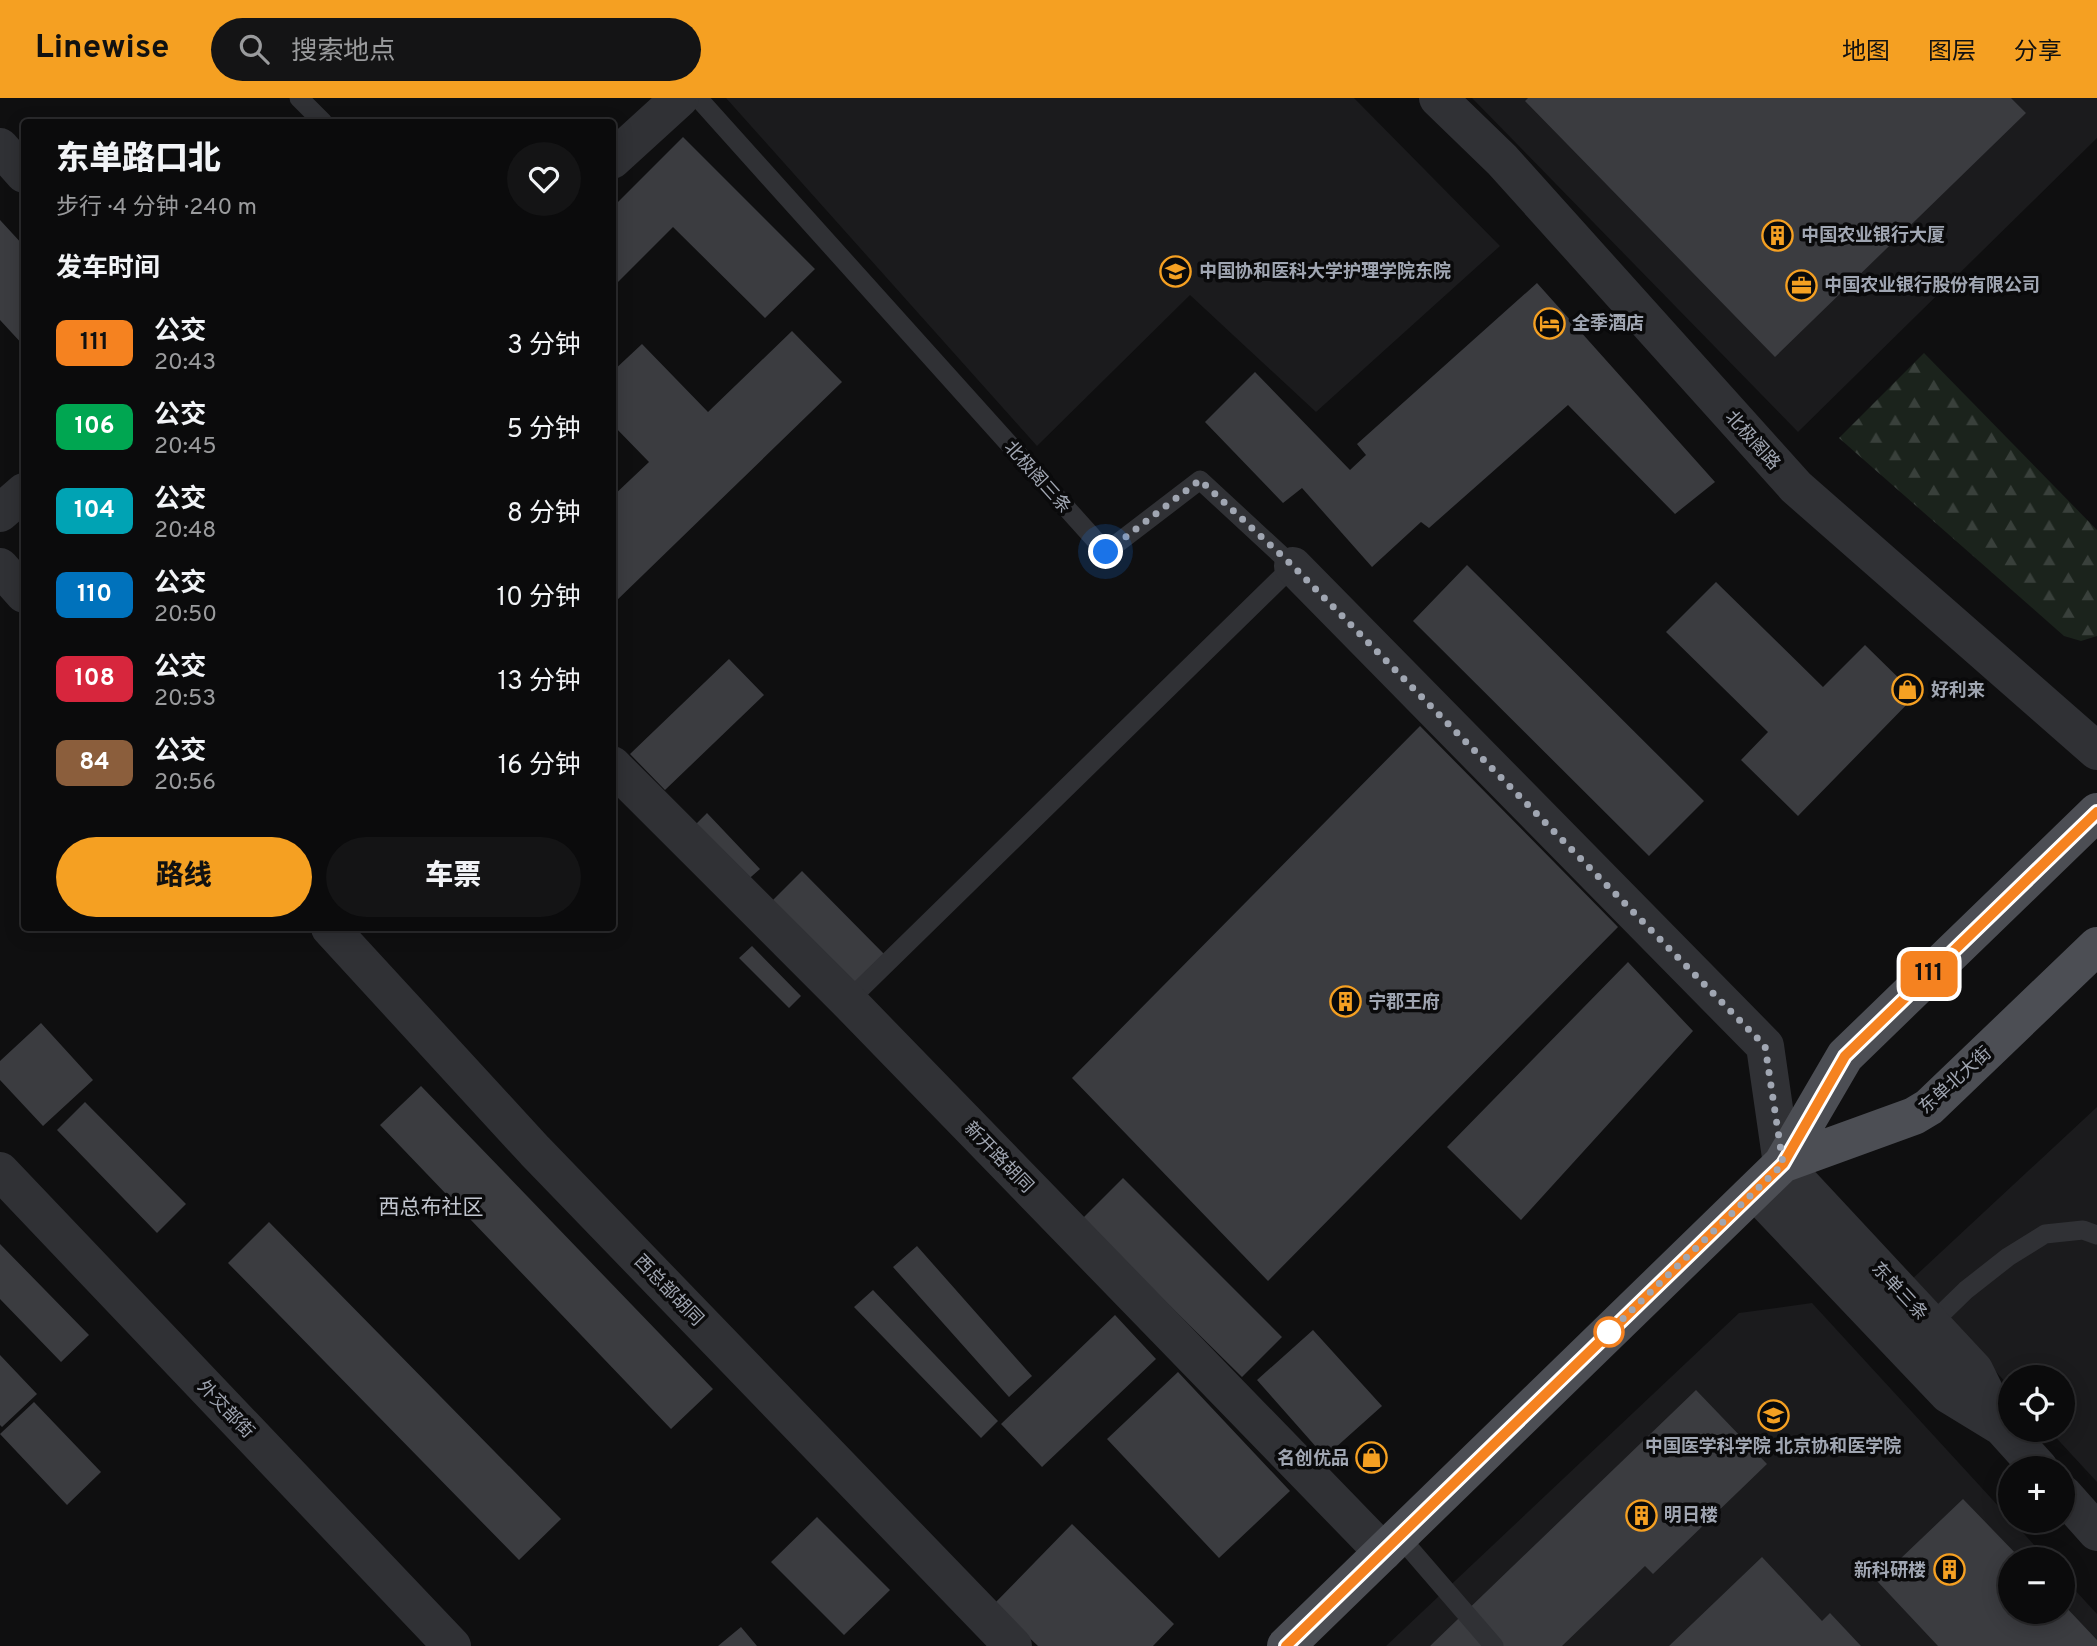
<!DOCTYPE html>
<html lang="zh">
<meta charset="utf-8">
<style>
:root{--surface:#0b0b0c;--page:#141415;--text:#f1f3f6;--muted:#9a9b9d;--line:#2b2b2d;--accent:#f5a022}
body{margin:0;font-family:Overpass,"Noto Sans SC",sans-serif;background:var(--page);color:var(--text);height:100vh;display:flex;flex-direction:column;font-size:26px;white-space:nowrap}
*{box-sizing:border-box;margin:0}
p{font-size:23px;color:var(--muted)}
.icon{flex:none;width:38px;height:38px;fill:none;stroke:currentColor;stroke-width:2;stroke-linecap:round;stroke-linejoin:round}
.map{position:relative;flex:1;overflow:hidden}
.panel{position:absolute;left:21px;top:21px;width:595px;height:812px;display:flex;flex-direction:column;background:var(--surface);border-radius:7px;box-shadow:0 4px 18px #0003,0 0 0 2px var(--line)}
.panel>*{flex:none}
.badge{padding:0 14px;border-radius:10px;font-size:24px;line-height:46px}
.fabs{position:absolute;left:1998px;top:1267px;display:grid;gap:14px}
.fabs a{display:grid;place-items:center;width:77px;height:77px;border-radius:50%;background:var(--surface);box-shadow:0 4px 18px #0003,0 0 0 2px var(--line);font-size:35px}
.you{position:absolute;width:35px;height:35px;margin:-18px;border:5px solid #fff;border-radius:50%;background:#1a73e8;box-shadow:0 0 0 10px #1a73e833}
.map>.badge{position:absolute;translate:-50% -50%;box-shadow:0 0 0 4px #fff}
h2{padding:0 35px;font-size:26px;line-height:63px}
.round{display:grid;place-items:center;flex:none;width:74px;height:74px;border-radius:37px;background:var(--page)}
.headline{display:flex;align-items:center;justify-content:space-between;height:119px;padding:0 35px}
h1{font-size:33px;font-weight:800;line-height:52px}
.primary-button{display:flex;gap:14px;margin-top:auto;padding:14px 35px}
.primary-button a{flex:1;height:80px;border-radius:42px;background:var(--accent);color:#111;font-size:28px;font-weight:800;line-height:80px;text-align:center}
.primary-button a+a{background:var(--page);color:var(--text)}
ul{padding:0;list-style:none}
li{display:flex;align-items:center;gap:21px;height:84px;padding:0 35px}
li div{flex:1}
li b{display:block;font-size:26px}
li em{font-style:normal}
li .badge{min-width:77px;font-weight:700;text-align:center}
header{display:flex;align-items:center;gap:42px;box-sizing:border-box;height:98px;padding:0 35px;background:var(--accent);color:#111}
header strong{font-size:33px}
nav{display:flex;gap:38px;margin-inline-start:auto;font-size:24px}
.search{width:490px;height:63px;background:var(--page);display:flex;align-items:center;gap:18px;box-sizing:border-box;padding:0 24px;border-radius:38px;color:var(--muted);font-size:26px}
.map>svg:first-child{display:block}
.built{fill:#1b1b1d}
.forest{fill:url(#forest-firs)}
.building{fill:#3b3c40}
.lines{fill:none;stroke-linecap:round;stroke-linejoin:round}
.service{stroke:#303135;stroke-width:19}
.minor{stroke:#303135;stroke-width:38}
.tertiary{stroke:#303135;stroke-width:38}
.primary{stroke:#4c4e54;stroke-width:38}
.line-casing{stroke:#fff;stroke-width:16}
.line{stroke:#f58220;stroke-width:10}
.walk{stroke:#a0a6b2;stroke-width:7;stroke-dasharray:0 12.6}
.stop-dot{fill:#fff;stroke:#f58220;stroke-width:3.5}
.labels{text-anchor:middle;stroke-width:7;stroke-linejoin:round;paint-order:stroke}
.poi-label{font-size:18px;font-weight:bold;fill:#a0a6b2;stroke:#0a0a0b;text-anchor:start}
.street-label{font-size:18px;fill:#a0a6b2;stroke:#0a0a0b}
.quarter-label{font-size:21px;fill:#c1c5ce;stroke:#0a0a0b}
</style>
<header>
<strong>Linewise</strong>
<div class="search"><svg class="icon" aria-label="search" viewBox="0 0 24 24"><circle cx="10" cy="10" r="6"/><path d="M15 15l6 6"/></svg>搜索地点</div>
<nav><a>地图</a><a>图层</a><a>分享</a></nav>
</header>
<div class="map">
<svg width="2097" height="1548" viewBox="0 0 2097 1548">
<defs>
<pattern id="forest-firs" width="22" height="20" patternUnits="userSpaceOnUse" patternTransform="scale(1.75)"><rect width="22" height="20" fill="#1b231c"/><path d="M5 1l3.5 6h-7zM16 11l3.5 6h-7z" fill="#39403b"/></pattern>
</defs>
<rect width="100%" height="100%" fill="#0f0f10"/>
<path class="built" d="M726,0H1354L1500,148L1316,314L1190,197L1037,348Z
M1472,0H2097V40L1798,334Z
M2097,1009V1384L2049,1332H2063V1279H2011V1290L1911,1182Z
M1812,1205L2047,1461H2011V1514H2063V1479L2097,1516V1548H1386L1739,1215Z"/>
<path class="forest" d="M1924,255L2097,432V538L2081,543L2064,538L1839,340Z"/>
<path class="building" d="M1528,0H2011L2026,15L1775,259L1525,3Z
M683,39L815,171L765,220L673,129L612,190V110Z
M0,122L24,148V248L0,222Z
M1537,185L1715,384L1675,416L1568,307L1429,430L1421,424L1372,469L1302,390L1283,405L1205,324L1255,274L1350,372L1366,357L1357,346Z
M792,233L842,284L612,507V399L649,364L612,326V274L642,246L708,314Z
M1467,467L1704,703L1649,758L1413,523Z
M1716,484L1823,589L1865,547L1916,597L1798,718L1741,662L1768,634L1666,534Z
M729,561L764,597L665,692L630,656Z
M1420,628L1618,829L1268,1183L1072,980Z
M707,715L760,771L744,785L692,730Z
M802,773L884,856L852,887L771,804Z
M752,848L801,898L789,910L739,860Z
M1628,864L1693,933L1521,1122L1447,1049Z
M41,925L93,982L43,1028L0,982V963Z
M421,988L713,1291L671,1331L380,1027Z
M85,1004L186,1106L157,1135L57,1032Z
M1123,1080L1282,1239L1242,1279L1082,1121Z
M269,1124L561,1421L519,1462L228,1165Z
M0,1146L89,1237L61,1264L0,1201Z
M917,1148L1032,1278L1009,1299L893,1169Z
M873,1192L998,1323L981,1340L854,1209Z
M1115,1217L1156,1261L1042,1369L1001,1326Z
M1313,1232L1382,1308L1325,1359L1257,1282Z
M0,1257L37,1296L2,1329L0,1327Z
M1178,1274L1290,1393L1219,1460L1107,1341Z
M1696,1292L1767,1366L1653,1476L1645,1468L1562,1548H1430Z
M34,1304L101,1374L67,1407L0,1336Z
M1963,1401L2021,1461H2011V1514H2063V1506L2097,1542V1548H1938L1877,1483Z
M817,1419L890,1492L844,1537L771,1464Z
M1072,1426L1174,1526L1153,1548H1038L994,1506Z
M1762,1459L1822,1523L1830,1515L1861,1548H1669Z
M741,1529L757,1548H718Z"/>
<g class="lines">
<path class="service" d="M299,0L323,24
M698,0L1106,454L1200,382L1293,468L848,903
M1931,1226L1966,1192L2008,1159L2045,1136L2083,1132L2097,1137
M1399,1438L1494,1548"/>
<path class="minor" d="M1438,0L1502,62L1796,389L2097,653
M0,49L24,76
M612,62L680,0
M0,415L24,394
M1293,468L1765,948L1782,1066
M0,469L24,496
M612,667L848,903L1383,1454
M330,830L535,1053L1013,1548
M0,1073L452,1548"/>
<path class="tertiary" d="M1782,1066L1974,1272L2002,1329
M1755,1093L1948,1296L2002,1329L2039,1370
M2063,1396L2097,1434"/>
<path class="primary" d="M1782,1066L1914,1018L1929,1009L2097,848
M1286,1548L1782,1066L1845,958L2097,714"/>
</g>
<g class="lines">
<defs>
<path id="line" d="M1286,1548L1783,1066L1845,958L2097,714"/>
</defs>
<use href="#line" class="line-casing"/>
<use href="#line" class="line"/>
<path class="walk" d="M1106,454L1200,382L1293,468L1765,948L1783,1066L1605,1238L1609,1234"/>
</g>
<defs>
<symbol id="building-ring" viewBox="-11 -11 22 22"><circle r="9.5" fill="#0a0a0b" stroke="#f5a022" stroke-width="1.5"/><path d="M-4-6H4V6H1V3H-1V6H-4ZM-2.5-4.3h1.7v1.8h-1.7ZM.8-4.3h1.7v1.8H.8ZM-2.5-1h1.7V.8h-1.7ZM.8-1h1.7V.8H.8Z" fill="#f5a022"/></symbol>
<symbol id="university-ring" viewBox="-11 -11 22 22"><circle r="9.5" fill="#0a0a0b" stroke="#f5a022" stroke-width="1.5"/><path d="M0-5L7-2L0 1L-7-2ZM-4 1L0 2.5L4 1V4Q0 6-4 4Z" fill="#f5a022"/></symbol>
<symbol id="office-ring" viewBox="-11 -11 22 22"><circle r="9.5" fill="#0a0a0b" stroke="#f5a022" stroke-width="1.5"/><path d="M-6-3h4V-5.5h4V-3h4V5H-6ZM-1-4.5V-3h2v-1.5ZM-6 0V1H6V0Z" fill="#f5a022"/></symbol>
<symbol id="hotel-ring" viewBox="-11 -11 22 22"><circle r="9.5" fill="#0a0a0b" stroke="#f5a022" stroke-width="1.5"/><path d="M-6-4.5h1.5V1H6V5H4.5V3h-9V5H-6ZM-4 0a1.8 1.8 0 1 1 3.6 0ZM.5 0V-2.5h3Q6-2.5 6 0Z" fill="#f5a022"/></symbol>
<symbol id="shop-ring" viewBox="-11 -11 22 22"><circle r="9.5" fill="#0a0a0b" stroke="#f5a022" stroke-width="1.5"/><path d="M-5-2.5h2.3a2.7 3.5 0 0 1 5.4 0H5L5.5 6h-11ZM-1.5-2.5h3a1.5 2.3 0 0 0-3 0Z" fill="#f5a022"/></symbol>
</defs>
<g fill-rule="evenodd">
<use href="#building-ring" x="1760" y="120" width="35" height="35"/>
<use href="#university-ring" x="1158" y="156" width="35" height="35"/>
<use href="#office-ring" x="1784" y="170" width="35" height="35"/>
<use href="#hotel-ring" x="1532" y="208" width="35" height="35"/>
<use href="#shop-ring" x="1890" y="574" width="35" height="35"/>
<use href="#building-ring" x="1328" y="886" width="35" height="35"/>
<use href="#university-ring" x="1756" y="1300" width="35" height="35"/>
<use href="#shop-ring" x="1354" y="1342" width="35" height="35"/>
<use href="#building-ring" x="1624" y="1400" width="35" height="35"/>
<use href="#building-ring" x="1932" y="1454" width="35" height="35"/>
</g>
<circle class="stop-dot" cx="1609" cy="1234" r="14"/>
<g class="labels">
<g class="poi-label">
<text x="1801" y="143">中国农业银行大厦</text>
<text x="1199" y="179">中国协和医科大学护理学院东院</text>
<text x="1824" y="193">中国农业银行股份有限公司</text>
<text x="1572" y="231">全季酒店</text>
<text x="1931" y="598">好利来</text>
<text x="1368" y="910">宁郡王府</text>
<text x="1773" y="1354" text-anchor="middle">中国医学科学院 北京协和医学院</text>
<text x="1349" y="1366" text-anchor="end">名创优品</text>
<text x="1664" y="1423">明日楼</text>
<text x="1926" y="1478" text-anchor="end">新科研楼</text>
</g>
<g class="street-label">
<text transform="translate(1753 342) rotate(48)" y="6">北极阁路</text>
<text transform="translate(1038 379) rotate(48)" y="6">北极阁三条</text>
<text transform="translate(1955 982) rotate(-42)" y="6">东单北大街</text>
<text transform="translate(999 1059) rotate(46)" y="6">新开路胡同</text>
<text transform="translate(669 1192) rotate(46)" y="6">西总部胡同</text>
<text transform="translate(1900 1193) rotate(47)" y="6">东单三条</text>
<text transform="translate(226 1311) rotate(46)" y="6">外交部街</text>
</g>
<g class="quarter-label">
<text x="431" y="1116">西总布社区</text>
</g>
</g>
</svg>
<div class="fabs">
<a><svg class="icon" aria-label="locate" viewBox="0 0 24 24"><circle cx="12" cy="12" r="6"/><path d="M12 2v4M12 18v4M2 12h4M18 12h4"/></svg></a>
<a>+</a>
<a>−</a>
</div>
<div class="you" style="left:1106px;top:454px"></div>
<b class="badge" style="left:1929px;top:876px;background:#f58220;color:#111">111</b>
<section class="panel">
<div class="headline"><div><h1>东单路口北</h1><p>步行 · 4 分钟 · 240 m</p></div><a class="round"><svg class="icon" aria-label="heart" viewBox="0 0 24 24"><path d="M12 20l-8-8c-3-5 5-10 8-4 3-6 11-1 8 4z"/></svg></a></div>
<h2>发车时间</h2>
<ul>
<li><span class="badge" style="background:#f58220;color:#111">111</span><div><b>公交</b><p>20:43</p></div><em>3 分钟</em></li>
<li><span class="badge" style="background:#00a651;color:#fff">106</span><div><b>公交</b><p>20:45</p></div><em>5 分钟</em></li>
<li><span class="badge" style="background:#00a3b4;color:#fff">104</span><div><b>公交</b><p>20:48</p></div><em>8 分钟</em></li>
<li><span class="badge" style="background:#0072bc;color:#fff">110</span><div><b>公交</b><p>20:50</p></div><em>10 分钟</em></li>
<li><span class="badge" style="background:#d7263d;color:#fff">108</span><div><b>公交</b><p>20:53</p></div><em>13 分钟</em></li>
<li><span class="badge" style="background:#8b5e3c;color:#fff">84</span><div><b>公交</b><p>20:56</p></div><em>16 分钟</em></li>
</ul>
<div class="primary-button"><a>路线</a><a>车票</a></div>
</section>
</div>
